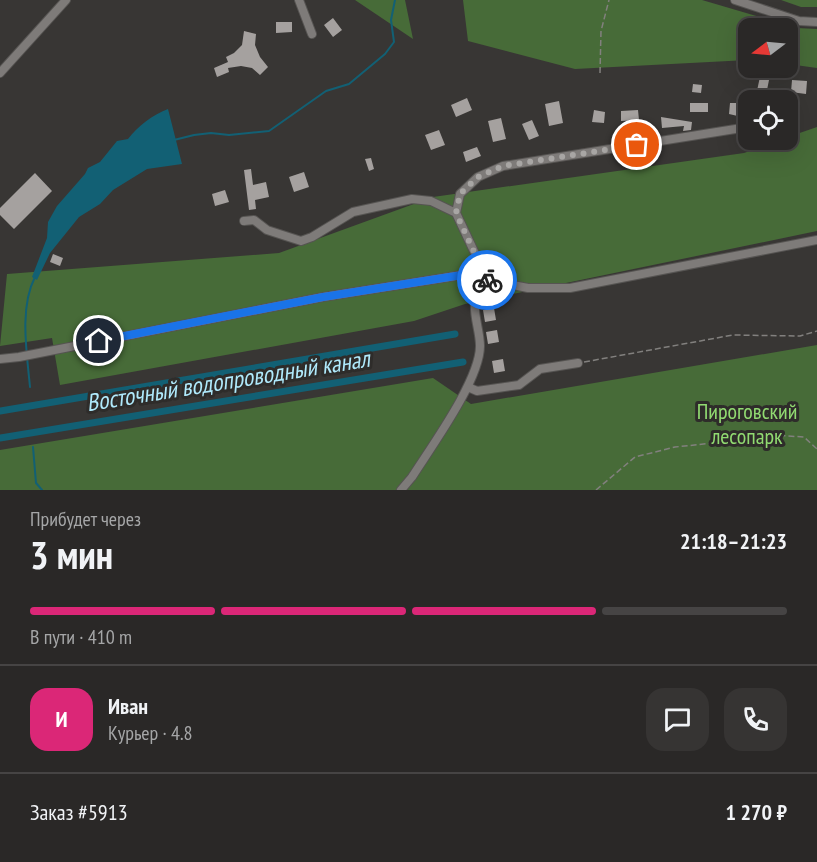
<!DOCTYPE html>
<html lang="ru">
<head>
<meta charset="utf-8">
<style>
  :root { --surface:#2a2827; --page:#363433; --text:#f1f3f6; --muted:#a5a6a7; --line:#464444; --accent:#db2777 }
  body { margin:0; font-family:"PT Sans Narrow",sans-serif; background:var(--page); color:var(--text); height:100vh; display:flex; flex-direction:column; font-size:22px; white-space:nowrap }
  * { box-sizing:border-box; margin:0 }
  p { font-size:20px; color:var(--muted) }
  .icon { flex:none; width:33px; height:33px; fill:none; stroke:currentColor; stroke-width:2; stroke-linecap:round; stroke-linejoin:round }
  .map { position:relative; height:490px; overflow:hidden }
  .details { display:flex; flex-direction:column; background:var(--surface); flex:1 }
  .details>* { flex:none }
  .needle { width:39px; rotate:254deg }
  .buttons { position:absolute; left:738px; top:18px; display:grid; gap:12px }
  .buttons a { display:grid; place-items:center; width:60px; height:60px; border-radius:12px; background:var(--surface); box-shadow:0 6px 24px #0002,0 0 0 2px var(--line); font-size:30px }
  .pin { position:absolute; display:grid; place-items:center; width:51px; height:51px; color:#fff; margin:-26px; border:3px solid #fff; border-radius:50%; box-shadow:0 2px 6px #0007 }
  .courier { position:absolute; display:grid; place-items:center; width:60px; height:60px; margin:-30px; border:4px solid #1a73e8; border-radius:50%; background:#fff; color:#222; box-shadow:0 2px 8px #0007 }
  .summary em { font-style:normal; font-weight:700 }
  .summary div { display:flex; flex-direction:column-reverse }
  .summary { display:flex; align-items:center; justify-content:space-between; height:102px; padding:0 30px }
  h1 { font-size:39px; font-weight:700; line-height:45px }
  .bar { display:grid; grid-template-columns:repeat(4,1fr); gap:9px 6px; align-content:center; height:72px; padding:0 30px }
  .bar i { height:8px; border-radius:4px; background:var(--line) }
  .bar .on { background:var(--accent) }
  .bar p { grid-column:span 4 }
  .line { display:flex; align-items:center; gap:15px; padding:0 30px; border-top:2px solid var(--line) }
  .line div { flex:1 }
  .round { display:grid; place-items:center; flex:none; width:63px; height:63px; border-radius:18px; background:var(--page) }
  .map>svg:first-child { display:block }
</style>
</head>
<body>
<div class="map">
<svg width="817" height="490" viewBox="0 0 817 490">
  <rect width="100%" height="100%" fill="#383634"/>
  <!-- green -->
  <path fill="#476b38" d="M355 0H405L413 39Z
    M463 0H702L797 28 817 29V68L788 64V28H748V60L575 69 468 41Z
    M781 0H817V7H801Z
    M817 127V231L465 304 414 321 60 385 52 338 0 346 7 274 279 253 433 197 744 153 781 140H788V137Z
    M817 345V490H0V450L433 378 471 404Z"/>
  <!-- water -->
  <path fill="#126074" d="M168 109 182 164 147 169 113 190 100 204 79 217 50 253 37 280 32 277 47 238 48 222 57 206 85 174 88 168 100 162 117 141 128 139C138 126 152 115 168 109Z"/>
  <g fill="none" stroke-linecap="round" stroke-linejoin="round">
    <!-- stream -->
    <path stroke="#126074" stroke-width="2" d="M174 140 194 135 211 133 229 135 269 131 326 91 349 84 385 54 394 42 391 20 395 0
      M30 387C27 354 19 308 35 277
      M33 447 36 483 42 490"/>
    <!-- canal -->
    <path stroke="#126074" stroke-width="7" d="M0 411 455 334
      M0 438 463 362"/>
  </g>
  <!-- building -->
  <path fill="#a5a19f" d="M333 18 342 30 333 37 324 25Z
    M276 22H292V32L276 33Z
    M244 31 256 34 255 45 260 57 268 67 260 75 252 68 241 66 228 68 229 72 217 77 214 68 228 62 226 57 234 53 242 45Z
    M761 72 770 75 765 100H755Z
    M792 80 807 81 806 94 791 92Z
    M693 84 702 85 701 93 692 92Z
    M467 98 472 110 456 117 451 105Z
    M559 101 563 123 549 126 545 104Z
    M737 101 744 103 742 117 729 114 730 103H737Z
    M690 103H708V112H690Z
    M594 110 605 112 604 123 592 122Z
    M638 110 639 120 621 121V111Z
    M661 117 692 122 691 130 683 131 684 126 662 128Z
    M501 118 506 139 493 142 488 121Z
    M532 120 539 136 529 140 522 124Z
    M439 130 445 145 431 150 425 135Z
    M477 147 481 156 466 162 463 152Z
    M371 158 374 169 369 171 365 159Z
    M251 169 253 185 266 182 269 197 255 200 256 209 249 210 244 170Z
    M304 172 309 187 294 192 289 177Z
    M35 173 52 191 14 229 0 215V208Z
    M225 190 229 202 215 206 212 194Z
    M53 254 63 258 60 266 50 262Z
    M494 308 496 320 485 322 483 310Z
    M497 330 499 342 488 344 486 332Z
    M503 359 505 371 494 373 492 361Z"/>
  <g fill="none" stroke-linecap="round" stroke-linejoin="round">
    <!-- minor casing -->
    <g stroke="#565452" stroke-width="10">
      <path id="minor" d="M299 0 312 34
        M735 0 799 21 817 22
        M0 73 66 0
        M244 221 254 220 267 230 301 241 312 237 353 212 412 199 431 201 456 213
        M0 359 19 357 323 297 462 275 528 288H570L817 240
        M468 387 477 391 519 385 540 369 578 363
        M401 490 412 477C431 447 480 380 480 346 480 323 464 299 488 281L456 213 460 194 478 177 503 166 748 127"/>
    </g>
    <!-- path -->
    <path stroke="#82807e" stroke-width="1.5" stroke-dasharray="6 3" stroke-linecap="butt" d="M765 28 767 18
      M600 73 601 31 609 0
      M584 362 733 335 800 336 817 331
      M596 490 635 457 675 447 714 443 755 434 804 437 817 449"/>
    <!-- minor -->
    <use href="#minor" stroke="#7e7b79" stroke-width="8"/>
  </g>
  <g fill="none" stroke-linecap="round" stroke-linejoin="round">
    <!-- done -->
    <path stroke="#a8a6a4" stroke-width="6" stroke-dasharray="0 10.8" d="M487 280 456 213 460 194 478 177 503 166 637 145"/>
    <!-- route -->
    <path stroke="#1a73e8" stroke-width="8" d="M99 341 323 297 462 275 488 281 487 280"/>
  </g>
  <g text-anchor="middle" stroke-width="6" stroke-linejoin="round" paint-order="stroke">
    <!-- park labels -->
    <g font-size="22" fill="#91db71" stroke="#2e2c2a">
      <text x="747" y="419">Пироговский<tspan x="747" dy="25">лесопарк</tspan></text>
    </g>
    <!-- water labels -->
    <g font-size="24" font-style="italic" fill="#b0eafc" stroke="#2e2c2a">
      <text transform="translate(228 381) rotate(-9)" y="8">Восточный водопроводный канал</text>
    </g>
  </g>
</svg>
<div class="buttons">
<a><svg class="needle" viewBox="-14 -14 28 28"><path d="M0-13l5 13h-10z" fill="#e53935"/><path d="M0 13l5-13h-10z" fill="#a5a6a7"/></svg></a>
<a><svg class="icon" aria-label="locate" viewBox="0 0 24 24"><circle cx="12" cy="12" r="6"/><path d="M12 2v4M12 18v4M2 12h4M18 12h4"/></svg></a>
</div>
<div class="pin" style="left:637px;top:145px;background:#ea580c"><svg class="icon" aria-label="bag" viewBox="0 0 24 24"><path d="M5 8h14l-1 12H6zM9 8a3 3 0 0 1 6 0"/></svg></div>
<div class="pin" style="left:99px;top:341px;background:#1f2937"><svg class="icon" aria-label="home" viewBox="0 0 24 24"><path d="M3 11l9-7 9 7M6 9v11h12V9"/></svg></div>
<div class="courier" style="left:487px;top:280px"><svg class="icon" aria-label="bike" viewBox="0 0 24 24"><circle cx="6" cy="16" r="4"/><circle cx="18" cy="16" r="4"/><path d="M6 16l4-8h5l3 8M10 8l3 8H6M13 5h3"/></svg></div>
</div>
<section class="details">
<div class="summary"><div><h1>3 мин</h1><p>Прибудет через</p></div><em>21:18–21:23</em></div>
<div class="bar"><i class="on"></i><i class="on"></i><i class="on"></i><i></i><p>В пути · 410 m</p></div>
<div class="line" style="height:108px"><b class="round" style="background:var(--accent);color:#fff">И</b><div><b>Иван</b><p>Курьер · 4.8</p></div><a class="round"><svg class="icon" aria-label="chat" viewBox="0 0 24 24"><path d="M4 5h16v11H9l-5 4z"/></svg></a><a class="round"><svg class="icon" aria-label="phone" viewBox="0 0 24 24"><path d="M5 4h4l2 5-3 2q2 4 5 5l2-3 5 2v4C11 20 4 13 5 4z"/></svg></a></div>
<div class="line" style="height:78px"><div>Заказ #5913</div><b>1 270 ₽</b></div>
</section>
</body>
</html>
